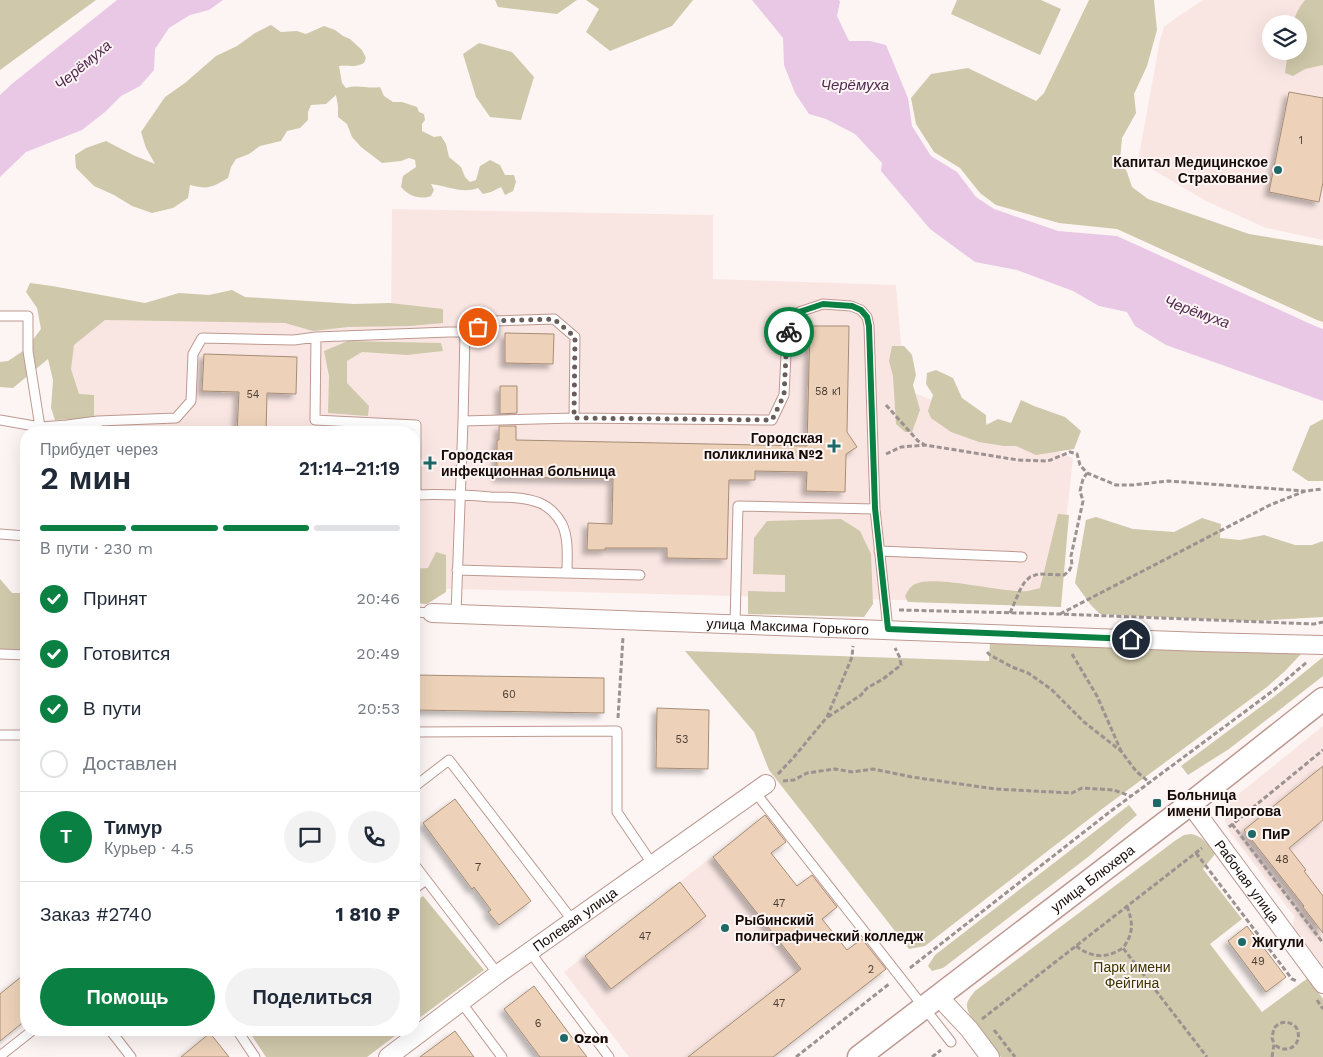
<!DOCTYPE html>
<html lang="ru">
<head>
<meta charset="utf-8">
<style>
  :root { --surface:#fff; --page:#f2f2f3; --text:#1f2937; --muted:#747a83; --line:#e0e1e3; --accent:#0b8043 }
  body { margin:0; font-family:"Work Sans",sans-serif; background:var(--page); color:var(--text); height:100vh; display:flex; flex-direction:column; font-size:19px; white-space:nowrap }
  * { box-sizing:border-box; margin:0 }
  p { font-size:16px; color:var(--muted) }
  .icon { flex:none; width:28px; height:28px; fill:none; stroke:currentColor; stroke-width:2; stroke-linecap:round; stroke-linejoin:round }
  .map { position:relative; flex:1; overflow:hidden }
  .panel { position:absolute; left:20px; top:426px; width:400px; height:610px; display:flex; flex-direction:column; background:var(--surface); border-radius:20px; box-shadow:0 5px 20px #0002 }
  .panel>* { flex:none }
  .tools { position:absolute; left:1262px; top:15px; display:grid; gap:10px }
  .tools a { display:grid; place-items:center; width:45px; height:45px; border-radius:50%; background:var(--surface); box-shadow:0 5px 20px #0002; font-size:25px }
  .pin { position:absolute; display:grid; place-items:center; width:42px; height:42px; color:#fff; margin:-21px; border:2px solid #fff; border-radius:50%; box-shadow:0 1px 5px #0007 }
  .courier { position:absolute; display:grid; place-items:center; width:50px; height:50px; margin:-25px; border:4px solid #0b8043; border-radius:50%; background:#fff; color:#222; box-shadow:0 1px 6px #0007 }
  .headline em { font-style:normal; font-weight:600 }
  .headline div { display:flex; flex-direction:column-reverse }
  .headline { display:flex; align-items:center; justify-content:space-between; height:85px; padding:0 20px }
  h1 { font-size:32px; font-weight:600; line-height:38px }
  .bar { display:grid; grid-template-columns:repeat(4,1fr); gap:8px 5px; align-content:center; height:60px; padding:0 20px }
  .bar i { height:6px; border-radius:4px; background:var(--line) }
  .bar .selected { background:var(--accent) }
  .bar p { grid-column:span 4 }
  .line { display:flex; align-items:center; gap:12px; padding:0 20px; border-top:1px solid var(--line) }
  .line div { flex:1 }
  .round { display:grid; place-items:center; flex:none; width:52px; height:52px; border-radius:26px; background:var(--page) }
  ol { padding:0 20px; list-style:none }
  li { display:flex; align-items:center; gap:15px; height:55px }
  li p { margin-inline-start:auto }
  li .icon { padding:5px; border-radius:50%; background:var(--accent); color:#fff; stroke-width:4 }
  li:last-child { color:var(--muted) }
  li i { width:28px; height:28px; border:2px solid var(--line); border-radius:50% }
  .primary-button { display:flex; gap:10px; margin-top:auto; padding:10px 20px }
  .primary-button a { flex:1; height:58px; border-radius:30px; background:var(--accent); color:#fff; font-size:20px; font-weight:600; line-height:58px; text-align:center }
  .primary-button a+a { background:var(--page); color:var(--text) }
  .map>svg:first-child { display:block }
</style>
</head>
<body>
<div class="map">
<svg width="1323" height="1057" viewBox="0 0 1323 1057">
  <defs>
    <filter id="shadow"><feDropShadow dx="-4.5" dy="4.5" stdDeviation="2.5" flood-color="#0004"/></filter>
  </defs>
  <rect width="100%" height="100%" fill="#fdf5f4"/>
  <!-- built -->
  <path fill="#f9e6e2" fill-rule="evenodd" d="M1203 0H1323V240L1266 228 1206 201 1138 161 1160 40 1164 27 1177 17ZM1271 24H1299V51H1271Z
    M392 209 713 215V279L896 285 905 389 1073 458 1057 605 1020 603 414 588V432H67L69 304 391 315Z
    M1323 726V970L1294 930 1293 925 1294 916 1229 831 1225 822 1226 808 1230 801Z
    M767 814 787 840 771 853 797 886 813 874 839 906 823 919 847 950 864 938 887 968 773 1057H629L564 972Z"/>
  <!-- green -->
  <path fill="#cfc8aa" d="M0 0H96L0 70Z
    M495 0H577L557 14 498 7Z
    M586 0H693L672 26 610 51 586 32 599 9Z
    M957 0H1041L1061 9 1040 55 951 14Z
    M1089 0H1154L1157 30 1147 66 1134 94 1136 113 1122 138 1120 160 1127 172 1132 187 1148 199 1249 234 1323 246V322L1317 320 1117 229 1059 223 996 205 980 193 960 168 934 152 916 124 911 98 931 74 968 68 1036 101 1044 93Z
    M1305 0H1323V65L1305 69 1293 76 1285 73 1288 51H1299V24H1293C1295 15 1299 7 1305 0Z
    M271 25 281 32 297 31 306 34 324 26 335 30 343 36 350 39 362 50 366 58 364 63C354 68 349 65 339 66L342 83 346 88C359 84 367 89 380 87L384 96 393 102H402L417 107 419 112 424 114 425 120 422 124V131L434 137 441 136 446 144 449 157 461 167 465 177 470 182 476 180 480 166 490 160 500 165 505 175H514L516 182 513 191 505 195 501 187 491 192 483 194 478 188C463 194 447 186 431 184L434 190 431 196C419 200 409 196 401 187L403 176 416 167 415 160 409 158 401 161 382 163 361 147 352 137 347 124 338 117V106L336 95 326 104 311 105 308 112V120L300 128 287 131 281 141 260 146 249 154 236 159 231 167 228 178C212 187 209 190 190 185L188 198 173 208 152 213 132 206 114 195 94 186 76 168 75 155 86 148 106 141 133 155 155 164 146 148 141 132 165 97 185 83 216 56 237 46 255 33Z
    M479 43 512 52 534 77 521 120 490 117 476 97 463 54Z
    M30 283 52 286 145 303 179 293 209 295 232 290 245 297 354 304 390 303 443 309V323L410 326 348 327 313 331 285 323 105 320 74 345 71 369 79 394 94 395V415L93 418 55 420 51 408 53 380 48 359 13 388 0 387V362L8 361 26 349 41 329 37 308 26 292Z
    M348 341 441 343 443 351 407 355 362 352 347 361V383L369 406 368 416 328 413 329 376 324 351Z
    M892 346H904L912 355 916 375 913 385 920 410 912 432H905L896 424 893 376 889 361Z
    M936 370 953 378 962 398 986 415V425L998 419 1011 423 1021 400 1034 406 1065 417 1081 431 1074 449 1036 455 1016 446H1004L979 442 951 432 931 418 928 411 933 395 926 384 927 373Z
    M1323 419V481H1308L1292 470 1310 426Z
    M1058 514 1069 515 1061 607 908 602 905 596C907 593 909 588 912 586 929 572 1003 594 1028 591 1032 590 1036 589 1040 588Z
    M1096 517 1133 529 1174 532 1202 518 1221 524 1220 538 1240 540 1264 535 1295 545H1312L1323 541V617L1253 621 1139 616 1100 614 1090 604 1075 583 1086 520Z
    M841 519 860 531 871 554 873 604 864 617 748 614V591L785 592V575L753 574 754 538 767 521Z
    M436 552 446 555V592L427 604 414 603V569L428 568Z
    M0 579 12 593H26V652L0 651Z
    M990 643H1017L1302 653 1285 671 1267 687 1102 809 925 946 909 949 769 770 754 732 685 651 989 661Z
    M1323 657V676L1229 749 1188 775 1181 766 1275 696Z
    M1129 805 1137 815 1088 857 943 968 932 971 928 966 935 955Z
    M1191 834C1203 836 1208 845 1215 854L1203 869 1242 919 1210 944 1262 1012 1308 978 1323 999V1057H1001C993 1047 965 1016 967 1004 968 999 972 995 975 991L1176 840 1184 835Z
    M423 896 484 970 414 1022V903Z
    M248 1030H403L367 1057H266Z"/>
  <!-- water -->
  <path fill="#e8c8e5" d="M117 0H223L209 10 190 15 169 28 155 49 154 70 140 86 121 96 105 112 82 130 26 152 0 177V95L13 83Z
    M752 0H839L840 2 837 16 849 41H870L886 45 908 98 912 126 931 156 957 172 976 197 994 209 1058 231 1117 236 1315 326 1323 329V401L1166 345 1135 326 1127 312 1099 306 1073 291 1017 270 975 262 930 229 881 171 882 163 855 134 826 119 809 114 795 93 784 65 783 38Z"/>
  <!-- building -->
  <path fill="#edd2b9" stroke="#a68d76" filter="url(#shadow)" d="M1289 92 1323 98V182L1319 202 1269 192Z
    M810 326H849L847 432 857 447 846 454 845 492 806 491 807 472 755 471V480H729L727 559 667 558V548H605V550H587L588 523 612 524 613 479 497 477V440H499V426H516V440L807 446Z
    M505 333 554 334 553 364 505 363Z
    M204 354 297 357 296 394 267 393 266 432H237L239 392 202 391Z
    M500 386H517V413L500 414Z
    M414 675 604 678V713L414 710Z
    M657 708 709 710 708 769 656 768Z
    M1323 766V820L1289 848 1306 870 1304 871 1323 896V933L1303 907 1304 906 1244 830Z
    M455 799 531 901 499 925 488 912 491 910 474 887 472 889 423 823Z
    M765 815 786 842 771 853 797 886 812 875 837 907 822 919 847 950 862 939 886 969 773 1057H688L801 969 713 857Z
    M680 882 706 916 611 989 585 956Z
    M1247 926 1286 977 1266 992 1228 941Z
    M26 973V1020L0 1041V994Z
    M534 986 568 1032 587 1057H540L504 1009Z
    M455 1031 474 1057H420Z
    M210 1033 229 1057H181Z"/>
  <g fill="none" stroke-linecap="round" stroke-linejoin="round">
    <!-- service casing -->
    <g stroke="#bd9991" stroke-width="11">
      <path id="service" d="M0 316H28V351L40 427 0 420
        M465 332 492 321 554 319 575 337 574 418
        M316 337 315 420 416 425V495
        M463 421 574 418 772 420 784 395 787 335 799 312 823 304 851 306 861 310 867 317 869 326 875 509 888 629
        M40 432V427L67 425 98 421 176 418 191 401 193 354 202 338 294 340 316 337 449 332H465L463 421 456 614
        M96 432 98 421
        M414 495C439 494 465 495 491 497 507 497 524 497 540 503 549 507 557 515 562 524 569 539 567 557 567 573
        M0 534 26 536
        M879 551 1022 557
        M457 570 640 575
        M414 612 432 613
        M735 624 738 506 875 509
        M0 654 26 655
        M414 732 617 731V812L653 865
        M0 735H26
        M414 787 449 760 573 921
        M755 792 951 1042
        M414 864 498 974
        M414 889 426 880
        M530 952 609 1057
        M461 1002 502 1057
        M110 1030 131 1057
        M237 1030 255 1057
        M0 1056 33 1030"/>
    </g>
    <!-- minor casing -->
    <g stroke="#bd9991" stroke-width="20">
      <g id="minor">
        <path id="s1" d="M432 613 1203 642 1323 645"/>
        <path id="s2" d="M1190 804 1323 984"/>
        <path d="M938 996 969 1029 990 1057"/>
        <path id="s3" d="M388 1057 498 974 766 784"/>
      </g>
    </g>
    <!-- tertiary casing -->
    <g stroke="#bd9991" stroke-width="25">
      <g id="tertiary">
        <path id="s4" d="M859 1057 1190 804 1323 699"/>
      </g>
    </g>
    <!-- path -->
    <path stroke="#9c9391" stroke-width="3" stroke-dasharray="5 2.5" stroke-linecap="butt" d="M886 405 918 441 925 445
      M886 454 901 447 925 445 1018 460 1048 461 1070 452 1077 454 1080 465 1087 473 1116 485H1133L1168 481 1305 491
      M899 610 1060 614 1314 624 1323 622
      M1010 613 1020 590 1024 583 1030 577 1038 574 1064 575 1069 571 1072 565 1071 556 1083 501 1080 491 1083 479 1087 473
      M1060 614 1270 505 1305 491 1323 489
      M987 652 990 655 1012 667 1028 673 1051 689 1084 722 1121 751 1136 771 1150 783
      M1072 654 1097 696 1121 751
      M828 717 861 695 867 688 883 679 901 665 900 658 895 648
      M618 718 623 637
      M778 774 794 757 827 717 852 657 853 646
      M783 781 794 780 807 773 835 769 852 772 873 769 912 777 995 789 1072 793 1082 788 1114 790 1130 796
      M1232 824 1323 943
      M1229 827 1323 750
      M1196 853 1292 979 1297 981
      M1127 906C1133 923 1134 933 1123 948L1207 1057
      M1076 946C1092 958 1106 959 1123 948
      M910 968 1107 814 1274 690 1307 662
      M1317 1000 1323 1009
      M982 1019 1202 848
      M994 1030 1015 1057
      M796 1057 889 984
      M932 1057 941 1050
      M1272 1057 1274 1044 1272 1038 1274 1028C1281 1021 1288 1020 1296 1027 1305 1043 1287 1057 1274 1044"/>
    <!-- service -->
    <use href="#service" stroke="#fff" stroke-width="9"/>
    <!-- minor -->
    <use href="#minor" stroke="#fff" stroke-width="18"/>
    <!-- tertiary -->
    <use href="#tertiary" stroke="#fff" stroke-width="22"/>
  </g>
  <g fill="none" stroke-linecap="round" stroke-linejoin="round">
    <!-- done -->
    <path stroke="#685d5b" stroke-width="5" stroke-dasharray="0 9" d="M478 327 492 321 554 319 575 337 574 418 772 420 784 395 787 335 789 332"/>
    <!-- route -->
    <path stroke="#0b8043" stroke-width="6" d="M789 332 799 312 823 304 852 306 861 310 867 317 869 326 875 508 888 629 1131 639"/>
  </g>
  <!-- markers -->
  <g fill="#1c6967" stroke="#fdf5f4" stroke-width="2">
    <circle cx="1278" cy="170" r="5"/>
    <path d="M831.5 438.5h5v5h5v5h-5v5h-5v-5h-5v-5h5z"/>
    <path d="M427.5 455.5h5v5h5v5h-5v5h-5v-5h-5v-5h5z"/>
    <rect x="1152" y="798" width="10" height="10" rx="2.5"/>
    <circle cx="1252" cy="834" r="5"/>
    <circle cx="725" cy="928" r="5"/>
    <circle cx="1242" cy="942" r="5"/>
    <circle cx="564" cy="1038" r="5"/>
  </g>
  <g text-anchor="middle" stroke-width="4" stroke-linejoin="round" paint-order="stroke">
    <!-- number labels -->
    <g font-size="11" fill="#4c3d34">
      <text x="1301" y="144">1</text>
      <text x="828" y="395">58 к1</text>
      <text x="253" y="398">54</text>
      <text x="509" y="698">60</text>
      <text x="682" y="743">53</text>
      <text x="1282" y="863">48</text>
      <text x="478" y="871">7</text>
      <text x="779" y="907">47</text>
      <text x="645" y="940">47</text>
      <text x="1258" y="965">49</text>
      <text x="871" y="973">2</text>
      <text x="779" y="1007">47</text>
      <text x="538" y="1027">6</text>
    </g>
    <!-- poi labels -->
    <g font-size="14" font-weight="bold" fill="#170b08" stroke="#fdf5f4" text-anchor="start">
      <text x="1268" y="167" text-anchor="end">Капитал Медицинское<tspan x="1268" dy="16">Страхование</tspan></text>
      <text x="823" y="443" text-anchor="end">Городская<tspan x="823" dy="16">поликлиника №2</tspan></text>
      <text x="441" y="460">Городская<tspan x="441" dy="16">инфекционная больница</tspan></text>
      <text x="1167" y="800">Больница<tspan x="1167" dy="16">имени Пирогова</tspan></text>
      <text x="1262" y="839">ПиР</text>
      <text x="735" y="925">Рыбинский<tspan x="735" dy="16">полиграфический колледж</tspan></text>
      <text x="1252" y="947">Жигули</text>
      <text x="574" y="1043">Ozon</text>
    </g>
    <!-- street labels -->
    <g font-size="14" fill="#170b08" stroke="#fdf5f4">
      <text dy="5" stroke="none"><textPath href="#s1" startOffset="356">улица Максима Горького</textPath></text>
      <text dy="5" stroke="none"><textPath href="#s4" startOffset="294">улица Блюхера</textPath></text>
      <text dy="5" stroke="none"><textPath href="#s2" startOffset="96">Рабочая улица</textPath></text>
      <text dy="5" stroke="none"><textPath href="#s3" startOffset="232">Полевая улица</textPath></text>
    </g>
    <!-- park labels -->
    <g font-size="14" fill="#3e3401" stroke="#fdf5f4">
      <text x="1132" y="972">Парк имени<tspan x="1132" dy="16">Фейгина</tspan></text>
    </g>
    <!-- water labels -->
    <g font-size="15" font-style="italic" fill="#512950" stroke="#fdf5f4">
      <text transform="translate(83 65) rotate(-40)" y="5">Черёмуха</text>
      <text x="855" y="90">Черёмуха</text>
      <text transform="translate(1197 312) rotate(20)" y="5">Черёмуха</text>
    </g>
  </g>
</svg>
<div class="tools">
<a><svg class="icon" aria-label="layers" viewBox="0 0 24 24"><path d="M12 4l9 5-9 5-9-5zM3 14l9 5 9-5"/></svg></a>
</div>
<div class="pin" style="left:478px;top:327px;background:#ea580c"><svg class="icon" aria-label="bag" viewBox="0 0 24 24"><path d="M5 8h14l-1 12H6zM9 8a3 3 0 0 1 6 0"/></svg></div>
<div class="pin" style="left:1131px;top:639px;background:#1f2937"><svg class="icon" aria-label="home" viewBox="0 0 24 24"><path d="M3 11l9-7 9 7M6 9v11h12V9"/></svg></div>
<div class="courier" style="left:789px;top:332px"><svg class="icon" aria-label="bike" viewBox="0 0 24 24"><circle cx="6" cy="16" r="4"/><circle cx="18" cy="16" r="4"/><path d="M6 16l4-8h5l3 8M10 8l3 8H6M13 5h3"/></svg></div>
<section class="panel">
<div class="headline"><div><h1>2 мин</h1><p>Прибудет через</p></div><em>21:14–21:19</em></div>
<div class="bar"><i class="selected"></i><i class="selected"></i><i class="selected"></i><i></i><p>В пути · 230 m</p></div>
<ol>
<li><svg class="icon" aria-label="check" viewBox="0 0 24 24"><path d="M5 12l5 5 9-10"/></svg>Принят<p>20:46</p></li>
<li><svg class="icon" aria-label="check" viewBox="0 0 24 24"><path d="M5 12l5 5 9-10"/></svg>Готовится<p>20:49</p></li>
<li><svg class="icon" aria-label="check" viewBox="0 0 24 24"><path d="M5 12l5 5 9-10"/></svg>В пути<p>20:53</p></li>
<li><i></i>Доставлен</li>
</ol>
<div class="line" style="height:90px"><b class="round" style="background:var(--accent);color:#fff">Т</b><div><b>Тимур</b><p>Курьер · 4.5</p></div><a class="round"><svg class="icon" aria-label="chat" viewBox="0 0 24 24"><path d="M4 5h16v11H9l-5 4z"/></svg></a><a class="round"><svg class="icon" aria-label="phone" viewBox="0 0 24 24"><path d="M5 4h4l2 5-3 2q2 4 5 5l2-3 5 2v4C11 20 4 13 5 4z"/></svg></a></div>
<div class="line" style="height:65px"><div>Заказ #2740</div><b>1 810 ₽</b></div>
<div class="primary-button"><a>Помощь</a><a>Поделиться</a></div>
</section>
</div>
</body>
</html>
